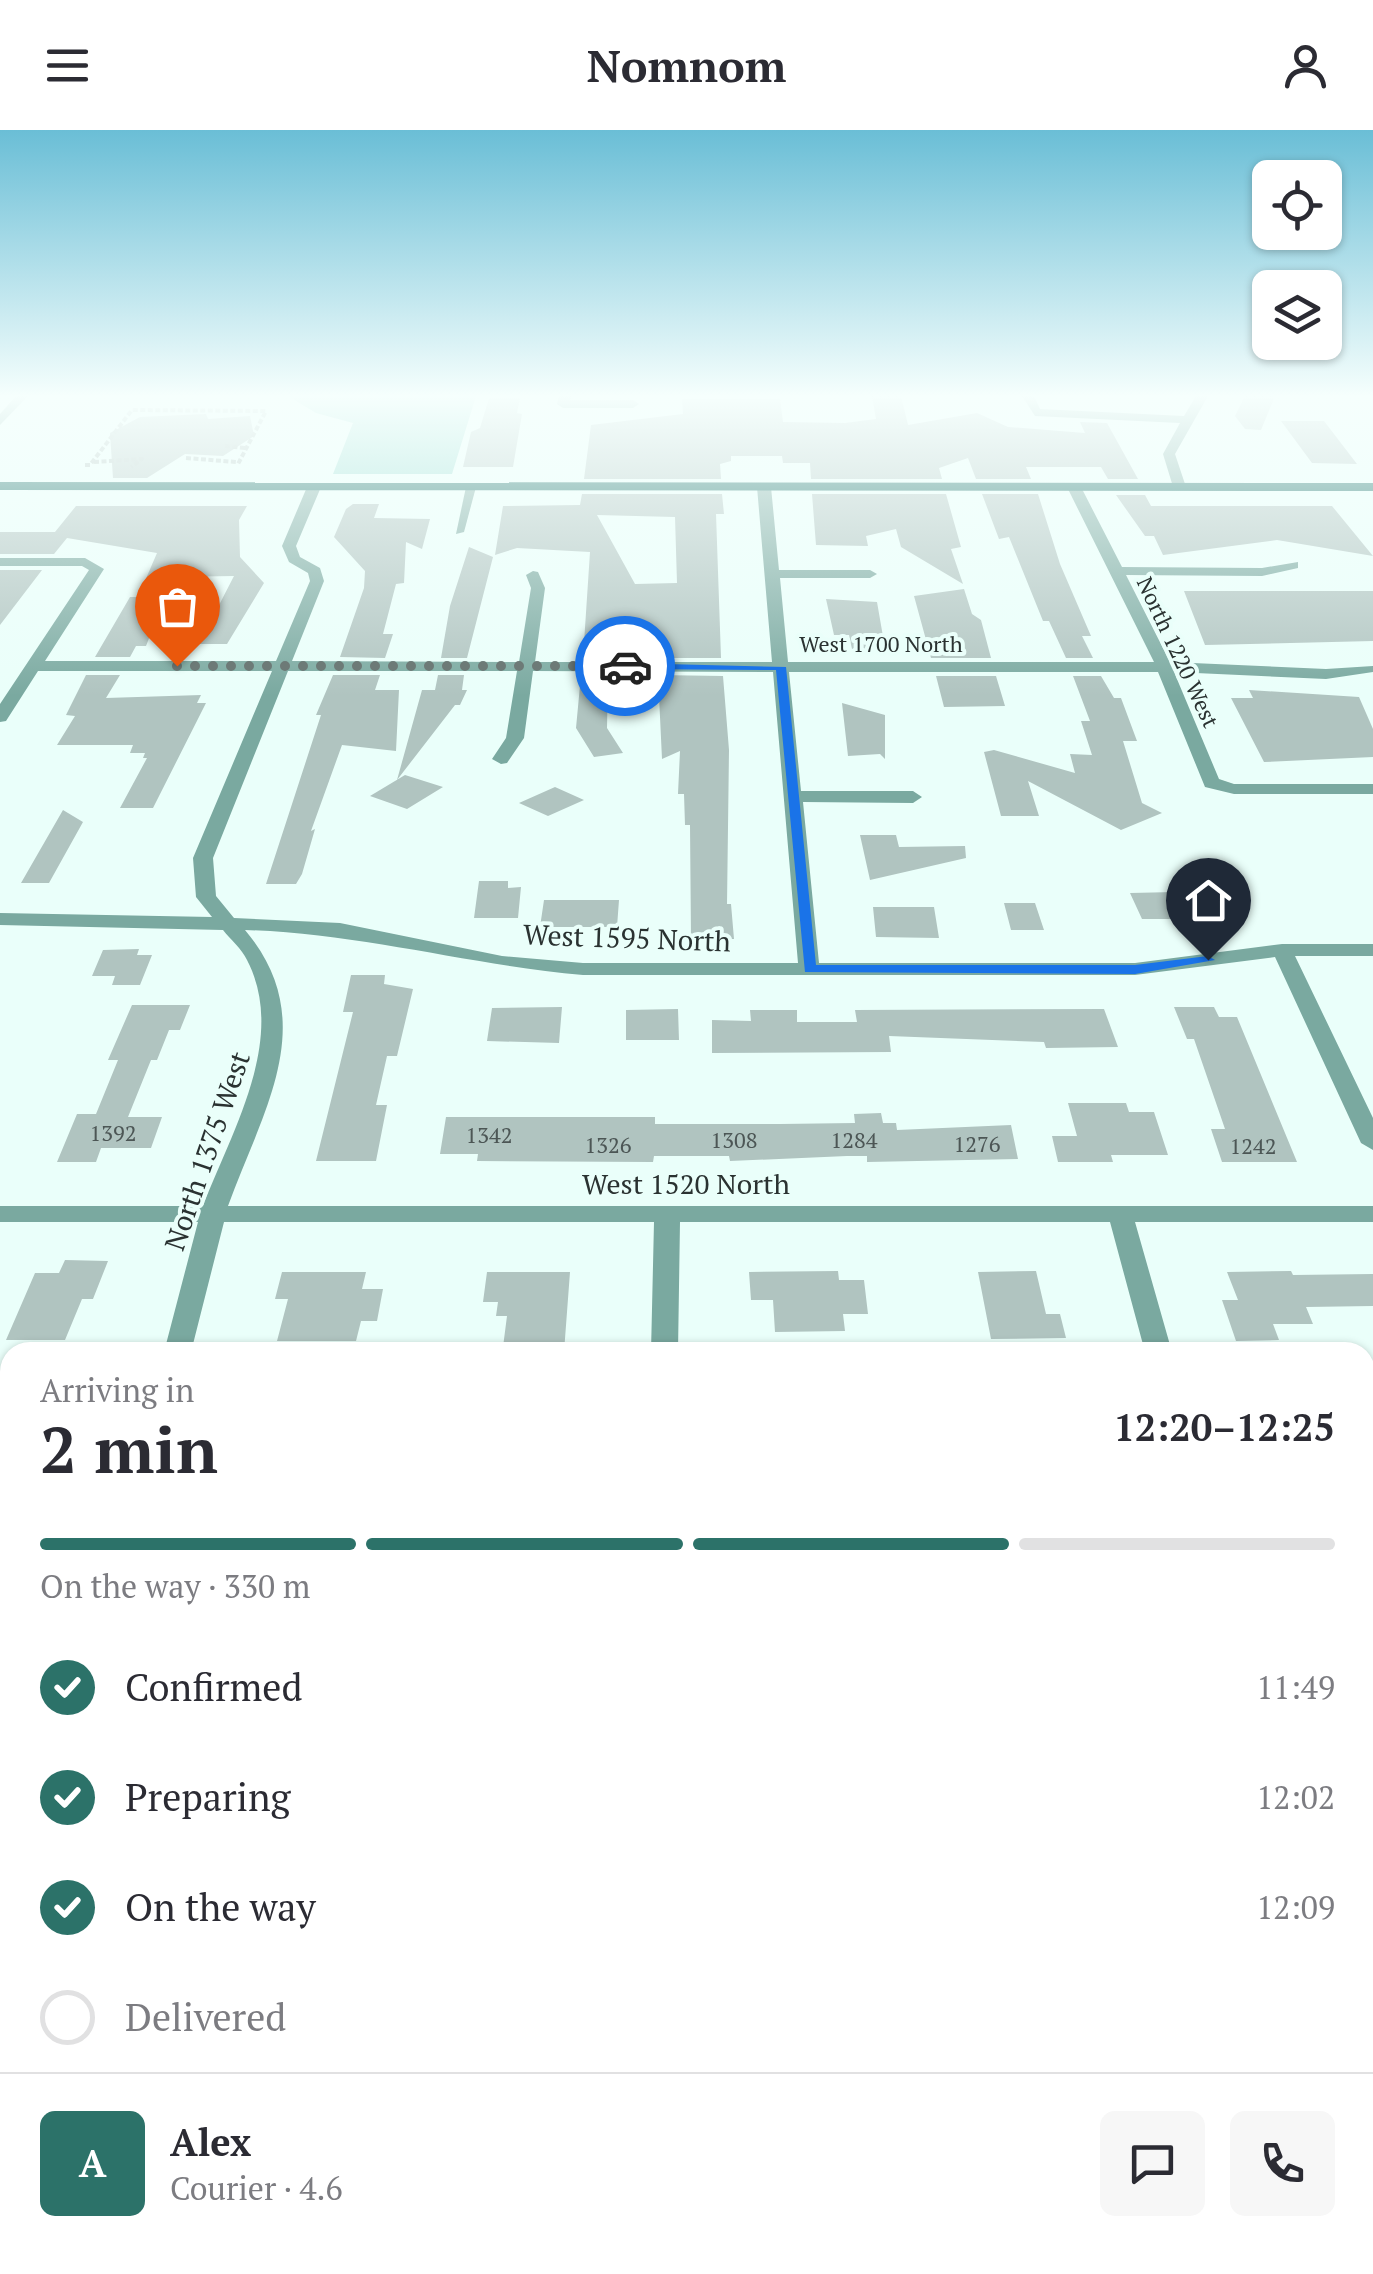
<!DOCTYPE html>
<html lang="en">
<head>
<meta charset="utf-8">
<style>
  :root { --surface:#fff; --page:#f7f7f7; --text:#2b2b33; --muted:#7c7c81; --line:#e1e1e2; --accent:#2c7269 }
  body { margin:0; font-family:"PT Serif",serif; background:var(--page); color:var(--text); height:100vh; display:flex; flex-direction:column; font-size:38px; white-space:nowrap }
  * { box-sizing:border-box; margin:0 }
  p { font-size:32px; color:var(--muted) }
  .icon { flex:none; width:55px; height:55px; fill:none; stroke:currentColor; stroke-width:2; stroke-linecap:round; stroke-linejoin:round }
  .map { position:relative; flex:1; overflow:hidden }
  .panel { position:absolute; left:0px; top:1212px; width:1375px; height:932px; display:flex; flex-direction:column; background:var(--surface); border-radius:30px 30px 0 0; box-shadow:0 2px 8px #0004 }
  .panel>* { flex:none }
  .fabs { position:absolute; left:1252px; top:30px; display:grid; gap:20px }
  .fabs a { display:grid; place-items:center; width:90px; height:90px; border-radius:15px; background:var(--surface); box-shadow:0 2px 8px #0004; font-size:50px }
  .pin { position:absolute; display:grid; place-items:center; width:85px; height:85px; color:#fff; margin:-102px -42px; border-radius:50% 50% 50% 0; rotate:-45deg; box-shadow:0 0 10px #0007 }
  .pin .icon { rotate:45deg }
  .courier { position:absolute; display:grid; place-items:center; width:100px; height:100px; margin:-50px; border:8px solid #1a73e8; border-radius:50%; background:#fff; color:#222; box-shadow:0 2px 12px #0007 }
  .headline em { font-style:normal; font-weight:800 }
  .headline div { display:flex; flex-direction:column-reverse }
  .headline { display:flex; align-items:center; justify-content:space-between; height:170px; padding:0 40px }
  h1 { font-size:65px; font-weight:800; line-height:75px }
  .bar { display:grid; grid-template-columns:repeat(4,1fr); gap:15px 10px; align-content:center; height:120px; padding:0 40px }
  .bar i { height:12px; border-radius:8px; background:var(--line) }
  .bar .selected { background:var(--accent) }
  .bar p { grid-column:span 4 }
  .line { display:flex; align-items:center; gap:25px; padding:0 40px; border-top:2px solid var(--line) }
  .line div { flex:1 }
  .round { display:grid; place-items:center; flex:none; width:105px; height:105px; border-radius:15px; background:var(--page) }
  ol { padding:0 40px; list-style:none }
  li { display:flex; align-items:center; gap:30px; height:110px }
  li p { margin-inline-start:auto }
  li .icon { padding:10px; border-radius:50%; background:var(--accent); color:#fff; stroke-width:4 }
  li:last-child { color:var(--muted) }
  li i { width:55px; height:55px; border:5px solid var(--line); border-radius:50% }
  header { display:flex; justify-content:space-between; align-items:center; height:130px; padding:0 40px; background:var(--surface); font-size:45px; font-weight:800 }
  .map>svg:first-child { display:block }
</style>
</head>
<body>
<header><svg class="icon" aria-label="menu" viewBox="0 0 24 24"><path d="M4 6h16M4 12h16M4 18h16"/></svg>Nomnom<svg class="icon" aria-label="person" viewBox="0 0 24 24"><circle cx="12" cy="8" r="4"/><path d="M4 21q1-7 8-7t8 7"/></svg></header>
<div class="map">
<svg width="1373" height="2144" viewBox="0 0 1373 2144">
  <rect width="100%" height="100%" fill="#eafffa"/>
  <!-- green -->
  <path fill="#92dace" d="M288 266H476L452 344H333L353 293 316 283Z"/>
  <!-- building -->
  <path fill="#b0c4c0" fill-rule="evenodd" d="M872 266H901L908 295 977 283 1008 297 1085 303 1080 292 1107 293 1138 349H1108L1101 337H1026L1031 349H976L968 328 939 338 942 349H811L810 333H783L782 326H731V331L720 334 721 349H584L591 295 683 284 682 269H780L783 292 845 293 876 289Z
    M1245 266H1275L1261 300 1245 299 1235 286Z
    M489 268H520L517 283 522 284 513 337H463L471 302 480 298Z
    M206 284 208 289 250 286 254 306 223 326 185 324 147 348H113L110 303 140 287Z
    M1281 291H1324L1357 334 1312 333Z
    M582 364H722L724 384H716L721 528H658V515L609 514V528H583L590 422 517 418 495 425 503 376 580 375ZM597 385 675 387 677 453 635 454Z
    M812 364H946L961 417 951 419 963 454 901 417 896 399 866 406 868 416 816 415Z
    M982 364H1038L1060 434 1091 506H1082L1093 528H1066L1049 491H1043L1009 407 999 409Z
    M1116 365H1145L1151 376H1332L1373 426 1277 410 1163 425 1154 406H1145Z
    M353 374H379L374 388 430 389 422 419 406 412 404 453 396 454 383 504H393L385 528 340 527 364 458 365 441 334 407 346 379Z
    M76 376H247L239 390 240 427 264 453 227 514H199L234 446 173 447 146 516H136L130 527H95L130 467H138L157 423 67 408 54 424H0V402H55Z
    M469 417 493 427 467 528H441L450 476Z
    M0 440H42L0 495Z
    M964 459 972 484 981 490 991 528H931L914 466Z
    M1184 461H1373V511L1205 515Z
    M826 469 877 472 885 518 852 519 849 505H834Z
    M86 545H120L106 568 201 565 197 573H206L153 678H120L147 628H143L145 623H130L133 615H57L75 586 66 585Z
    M333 545H380L375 560H399L396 621 342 615 311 701 315 699 302 744 296 754H266L321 585H316Z
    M438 545H464L462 560H467L460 575H455L397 650 422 560H435Z
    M581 545H608L607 598 623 623 594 627 576 598Z
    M658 545 723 546 729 620 727 774H731L734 809H691L690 695H685L684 664H678L680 621 662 629Z
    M936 546H996L1005 576 944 577Z
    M1073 546H1101L1114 568H1121L1137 611H1123L1142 673 1162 683 1121 700 1028 651 1039 686H1001L984 622 994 620 1075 643 1070 624 1092 625 1081 591H1090Z
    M1249 560 1359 567 1373 599V627L1264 632 1231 568H1253Z
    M842 573 885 585V629L880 624 848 626Z
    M405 645 443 657 407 679 370 666Z
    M555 657 584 670 548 686 519 673Z
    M63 680 83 692 49 753H21Z
    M860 705H896L899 717 965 716 966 728 870 750Z
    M479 751H508V758L521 757 518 788H474Z
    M1175 762 1187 789H1142L1130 763Z
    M544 770H619L617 797H540Z
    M1004 773H1035L1044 800H1011Z
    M873 777H934L939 808 876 807Z
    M139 819 137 825H152L140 855H112L115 846H92L103 820Z
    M351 845H385L384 854 413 859 397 926H387L376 975H387L376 1031H316L353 882H343Z
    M132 875H190L180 900H169L157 930H151L128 987H162L151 1018H101L96 1032H57L77 984H96L118 930H108Z
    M562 877 559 913 487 911 492 878Z
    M1174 877H1214L1219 887H1237L1297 1032H1222L1211 999H1225L1194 909H1187Z
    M678 879 679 910H626V880Z
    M1104 879 1118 917 1046 918 1044 912 889 906 891 922 712 923V890L751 891 750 880H797V892H857L855 880Z
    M1068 973H1126L1129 982H1154L1168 1025H1111L1113 1032H1058L1052 1006H1077Z
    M881 983 883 993H896L897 1000 1011 995 1018 1029 867 1032V1026H847L730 1031 729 1026H654L653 1032 477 1031 478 1024H440L446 987H655V994H780L855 993 854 984Z
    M65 1130 108 1131 93 1169H82L65 1210H6L35 1143H59Z
    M838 1141 839 1150H864L868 1184H843L845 1201 775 1202 773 1170H751L749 1142Z
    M1036 1141 1046 1184H1060L1066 1208 991 1209 978 1142Z
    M1291 1141 1293 1145 1373 1144V1176L1306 1177 1313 1194H1273L1279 1210 1236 1211 1222 1170H1238L1227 1142Z
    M282 1142H366L362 1159H383L377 1191H361L356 1211H277L288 1169H275Z
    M487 1142H570L564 1222H520L521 1217H503L507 1186H496L498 1172H483Z"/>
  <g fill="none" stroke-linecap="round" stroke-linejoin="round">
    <!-- path -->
    <path stroke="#abbcb8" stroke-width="4" stroke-dasharray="5 2.5" stroke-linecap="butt" d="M225 316 245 318
      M186 328 236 332
      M94 332 142 329 131 337
      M85 335H90L132 280 266 281 238 334"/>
    <!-- service -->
    <path fill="#7aa9a0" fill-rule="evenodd" d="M471 354 476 357 464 402 456 404 466 357Z"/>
    <!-- minor -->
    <path fill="#7aa9a0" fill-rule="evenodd" d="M559 266H571L570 270H633L639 274 633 278H563L557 274Z
      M1022 266H1034L1040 279 1184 286 1196 266H1208L1175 324 1186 357 1174 360 1163 324 1180 293 1035 286Z
      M314 353 321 357 296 416 300 427 320 438 324 451 292 531 519 532 531 458 526 445 533 441 538 442 545 458 535 532H772L757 357 764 353 771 357 779 440H870L877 444 870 448H780L788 532H1154L1067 357 1074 353 1081 357 1122 437 1262 438 1298 432V438L1262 446 1126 445 1170 532 1326 539 1373 536V542L1326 549 1174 542 1219 649 1234 654H1373V664H1234L1205 657 1158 542H789L801 661H913L922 667 913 673 803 672 819 833H1135L1282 814H1373V826H1295L1373 988V1020L1361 1013 1275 827 1135 845H583C469 835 359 803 245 800 322 891 263 980 228 1076H1373V1092H1135L1172 1222H1145L1110 1092H680L678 1222H651L654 1092H224L191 1222H164L198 1092H0V1076H203C231 1002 288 909 247 830 242 819 230 809 223 800L0 795V783L212 787 196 767 193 728 272 541H38L6 591 0 592V574L89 440 82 436H0V428H85L104 439 45 531H276L310 451 308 443 289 432 282 416 307 357ZM288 541H517L506 608 492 629 501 634 507 633 524 608 533 541 773 542 798 833H583L502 826 340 793 234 788 216 766 213 728Z
      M1365 1449H1373V1473H1365Z
      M0 1757H10V1791H0Z
      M203 2135H245L244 2144H202Z"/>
    <!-- tertiary -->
    <path fill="#7aa9a0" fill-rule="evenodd" d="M16 266H28L0 295V284Z"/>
    <!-- primary -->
    <path fill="#036158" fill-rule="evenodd" d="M0 352 1373 353V361L0 360Z"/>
  </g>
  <!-- sky -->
  <linearGradient id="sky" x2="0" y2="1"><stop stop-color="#6abed6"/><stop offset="0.47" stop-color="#f6fffd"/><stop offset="1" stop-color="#f6fffd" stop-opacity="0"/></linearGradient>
  <rect width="1373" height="566" fill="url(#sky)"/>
  <!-- route -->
  <path fill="#1a73e8" d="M625 533 786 537 816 835H1135L1208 826 1215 830 1135 844 805 842 776 540 621 539Z"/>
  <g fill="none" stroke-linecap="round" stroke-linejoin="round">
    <!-- done -->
    <path stroke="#6d7a77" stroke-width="10" stroke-dasharray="0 18" d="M177 536H625"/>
  </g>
  <g text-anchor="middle" stroke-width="8" stroke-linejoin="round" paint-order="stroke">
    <!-- far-street labels -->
    <g font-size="22" fill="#2a3231" stroke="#eafffa">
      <text x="881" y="522">West 1700 North</text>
      <text transform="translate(1178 522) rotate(65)" y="8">North 1220 West</text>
    </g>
    <!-- number labels -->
    <g font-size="22" fill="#4c5655">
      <text x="113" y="1011">1392</text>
      <text x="489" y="1013">1342</text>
      <text x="734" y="1018">1308</text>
      <text x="854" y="1018">1284</text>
      <text x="977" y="1022">1276</text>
      <text x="608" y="1023">1326</text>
      <text x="1253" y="1024">1242</text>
    </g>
    <!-- street labels -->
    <g font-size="28" fill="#2a3231" stroke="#eafffa">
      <text transform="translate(627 808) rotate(2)" y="10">West 1595 North</text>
      <text transform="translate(207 1021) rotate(-71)" y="10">North 1375 West</text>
      <text x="686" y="1064">West 1520 North</text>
    </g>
  </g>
</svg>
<div class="fabs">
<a><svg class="icon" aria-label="locate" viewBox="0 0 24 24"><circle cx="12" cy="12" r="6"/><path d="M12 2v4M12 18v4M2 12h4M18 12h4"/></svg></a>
<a><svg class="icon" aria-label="layers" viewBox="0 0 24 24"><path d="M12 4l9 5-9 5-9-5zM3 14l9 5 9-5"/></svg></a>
</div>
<div class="pin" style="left:177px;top:536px;background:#ea580c"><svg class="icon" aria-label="bag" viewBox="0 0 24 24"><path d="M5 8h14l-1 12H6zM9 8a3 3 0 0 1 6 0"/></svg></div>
<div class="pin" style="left:1208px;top:830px;background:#1f2937"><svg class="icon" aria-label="home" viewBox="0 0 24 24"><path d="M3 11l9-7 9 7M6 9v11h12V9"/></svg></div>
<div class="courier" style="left:625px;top:536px"><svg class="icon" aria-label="car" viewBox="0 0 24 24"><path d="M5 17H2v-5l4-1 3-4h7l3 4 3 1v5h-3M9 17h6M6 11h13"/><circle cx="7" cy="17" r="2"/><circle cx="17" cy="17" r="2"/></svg></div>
<section class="panel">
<div class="headline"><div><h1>2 min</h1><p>Arriving in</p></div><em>12:20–12:25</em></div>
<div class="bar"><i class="selected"></i><i class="selected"></i><i class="selected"></i><i></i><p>On the way · 330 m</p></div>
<ol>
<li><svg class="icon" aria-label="check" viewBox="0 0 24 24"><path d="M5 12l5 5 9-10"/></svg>Confirmed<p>11:49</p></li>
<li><svg class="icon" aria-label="check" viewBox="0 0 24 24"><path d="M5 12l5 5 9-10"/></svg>Preparing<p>12:02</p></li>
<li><svg class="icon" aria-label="check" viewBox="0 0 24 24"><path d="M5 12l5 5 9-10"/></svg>On the way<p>12:09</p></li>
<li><i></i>Delivered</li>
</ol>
<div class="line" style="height:180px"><b class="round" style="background:var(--accent);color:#fff">A</b><div><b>Alex</b><p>Courier · 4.6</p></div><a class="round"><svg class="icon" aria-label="chat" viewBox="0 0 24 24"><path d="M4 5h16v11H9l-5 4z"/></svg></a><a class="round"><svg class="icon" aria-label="phone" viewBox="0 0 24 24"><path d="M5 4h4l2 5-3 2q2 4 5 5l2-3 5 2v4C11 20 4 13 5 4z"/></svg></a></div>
</section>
</div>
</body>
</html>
